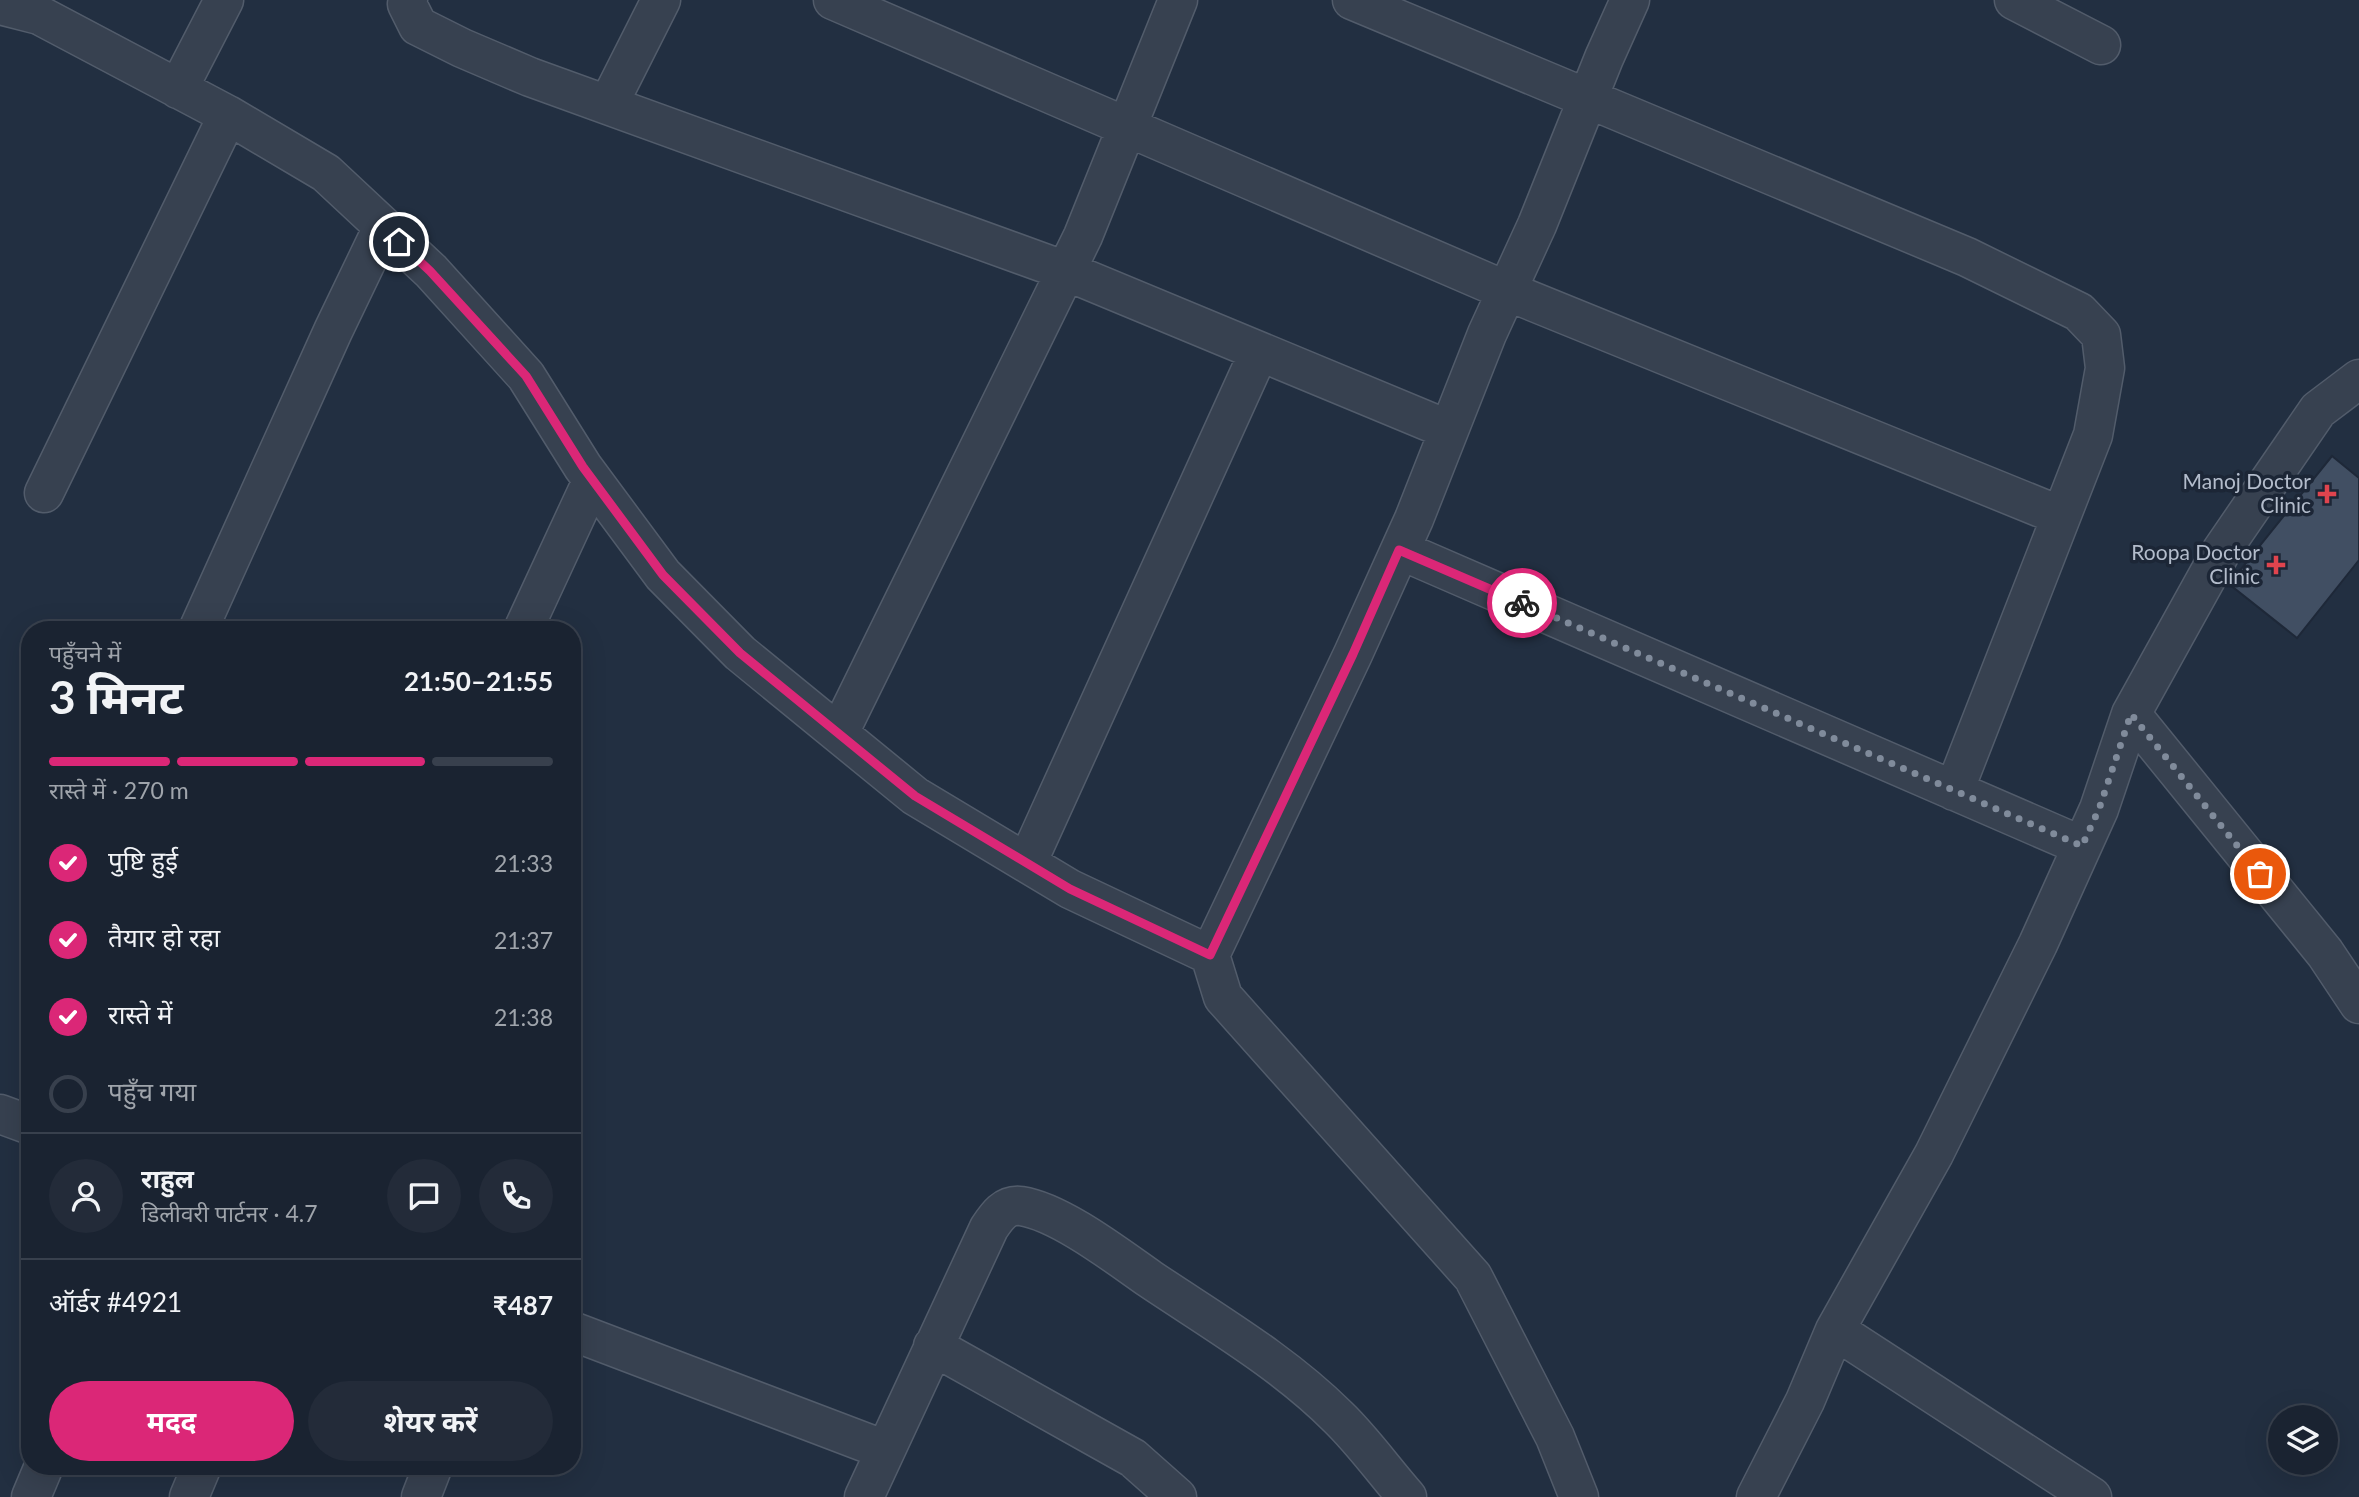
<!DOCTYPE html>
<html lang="hi">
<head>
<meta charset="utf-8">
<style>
  :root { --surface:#1a2331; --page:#232b39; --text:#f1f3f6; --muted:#9fa4ab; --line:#38404d; --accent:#db2777 }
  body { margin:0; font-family:Lato,"Noto Sans Devanagari",sans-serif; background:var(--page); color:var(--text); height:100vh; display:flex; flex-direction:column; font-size:26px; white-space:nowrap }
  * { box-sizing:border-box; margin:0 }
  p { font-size:23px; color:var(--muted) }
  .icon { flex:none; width:38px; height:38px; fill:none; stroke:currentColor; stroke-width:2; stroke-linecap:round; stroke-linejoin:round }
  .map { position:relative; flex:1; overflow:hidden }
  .drawer { position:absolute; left:21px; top:621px; width:560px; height:854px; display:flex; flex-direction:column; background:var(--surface); border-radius:28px; box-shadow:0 7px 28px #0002,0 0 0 2px var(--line) }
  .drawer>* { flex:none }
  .buttons { position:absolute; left:2268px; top:1405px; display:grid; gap:14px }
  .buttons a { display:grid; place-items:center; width:70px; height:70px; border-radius:50%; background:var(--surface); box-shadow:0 7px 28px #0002,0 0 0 2px var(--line); font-size:35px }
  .pin { position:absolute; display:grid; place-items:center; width:60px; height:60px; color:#fff; margin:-30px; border:4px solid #fff; border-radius:50%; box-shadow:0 2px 7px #0007 }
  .courier { position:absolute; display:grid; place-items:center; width:70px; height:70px; margin:-35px; border:5px solid #db2777; border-radius:50%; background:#fff; color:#222; box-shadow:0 2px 9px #0007 }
  .head em { font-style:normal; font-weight:700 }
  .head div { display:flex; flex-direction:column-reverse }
  .head { display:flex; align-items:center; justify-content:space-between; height:119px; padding:0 28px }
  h1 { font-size:46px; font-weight:700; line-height:52px }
  .bar { display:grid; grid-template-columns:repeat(4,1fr); gap:10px 7px; align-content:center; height:84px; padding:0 28px }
  .bar i { height:9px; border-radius:5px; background:var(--line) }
  .bar .selected { background:var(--accent) }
  .bar p { grid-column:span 4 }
  .line { display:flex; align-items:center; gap:18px; padding:0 28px; border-top:2px solid var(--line) }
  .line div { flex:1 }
  .round { display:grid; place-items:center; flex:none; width:74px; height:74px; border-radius:37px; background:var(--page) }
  ol { padding:0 28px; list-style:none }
  li { display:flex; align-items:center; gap:21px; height:77px }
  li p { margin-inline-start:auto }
  li .icon { padding:7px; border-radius:50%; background:var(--accent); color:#fff; stroke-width:4 }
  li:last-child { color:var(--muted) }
  li i { width:38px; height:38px; border:4px solid var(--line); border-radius:50% }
  .button { display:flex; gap:14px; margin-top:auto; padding:14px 28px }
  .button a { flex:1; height:80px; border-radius:42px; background:var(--accent); color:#fff; font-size:28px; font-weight:700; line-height:80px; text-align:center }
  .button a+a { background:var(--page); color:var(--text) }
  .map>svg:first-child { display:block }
</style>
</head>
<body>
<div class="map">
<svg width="2359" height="1497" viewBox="0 0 2359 1497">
  <rect width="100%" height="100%" fill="#222f41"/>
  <!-- building -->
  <path fill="#414f63" stroke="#1e2838" stroke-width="2" d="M2332 456 2359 478V560L2297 638 2229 584Z"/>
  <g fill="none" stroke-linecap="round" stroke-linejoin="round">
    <!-- minor casing -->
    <g stroke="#525c6b" stroke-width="41">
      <path id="minor" d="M408 0 407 4 418 26 462 48 530 77 1066 271 1449 430
        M833 0 1507 291 2061 516
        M1352 0 1967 257 2079 312 2101 335 2105 368 2093 435 1954 791
        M2014 0 2101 45
        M0 5 39 15 228 115 326 173 431 271 526 376 583 467 663 575 740 653 915 796 1070 889 1210 955
        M178 89 224 0
        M608 105 661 0
        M44 493 228 115
        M1400 550 2082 846
        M198 630 333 331 383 227
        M523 630 592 481
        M2131 714 2325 953 2359 1004
        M839 733 1083 236 1178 0
        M1027 863 1259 352
        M0 1114 30 1125
        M1835 1330 2092 1497
        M572 1331 885 1450
        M933 1346 1133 1458 1177 1497
        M31 1497 44 1466
        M189 1497 202 1466
        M421 1497 433 1466
        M864 1497 989 1228C997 1216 1005 1204 1021 1206 1060 1212 1117 1256 1150 1279 1214 1322 1283 1362 1338 1417 1363 1441 1384 1471 1407 1497
        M1579 1497 1555 1437 1473 1277 1223 997 1210 955 1353 654 1414 519 1487 334 1537 225 1604 58 1630 0
        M1756 1497 1805 1401 1835 1330 1934 1154 2038 944 2099 809 2131 714 2222 550 2318 410 2359 379"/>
    </g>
    <!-- minor -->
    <use href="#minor" stroke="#374150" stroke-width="38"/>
  </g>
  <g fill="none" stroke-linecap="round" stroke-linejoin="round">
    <!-- done -->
    <path stroke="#808b9b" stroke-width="7" stroke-dasharray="0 12.6" d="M1522 603 2082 846 2099 809 2131 714 2260 874"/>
    <!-- route -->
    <path stroke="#db2777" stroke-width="9" d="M399 242 430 271 526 376 583 467 663 575 740 653 915 796 1070 889 1210 955 1353 654 1399 550 1522 603"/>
  </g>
  <!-- markers -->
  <g fill="#e0444e" stroke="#1c2636" stroke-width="2.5">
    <path d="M2323.5 483.5h7v7h7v7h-7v7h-7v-7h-7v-7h7z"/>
    <path d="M2272.5 554.5h7v7h7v7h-7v7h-7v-7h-7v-7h7z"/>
  </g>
  <g text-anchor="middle" stroke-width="7" stroke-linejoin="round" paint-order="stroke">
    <!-- poi labels -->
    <g font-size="21" fill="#b3bccb" stroke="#1c2636" text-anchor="end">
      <text x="2311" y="489">Manoj Doctor<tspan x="2311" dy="24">Clinic</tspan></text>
      <text x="2260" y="560">Roopa Doctor<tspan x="2260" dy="24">Clinic</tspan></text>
    </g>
  </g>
</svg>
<div class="buttons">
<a><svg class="icon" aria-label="layers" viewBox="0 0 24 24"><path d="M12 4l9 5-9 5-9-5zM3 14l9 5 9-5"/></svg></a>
</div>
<div class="pin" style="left:2260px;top:874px;background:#ea580c"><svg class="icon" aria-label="bag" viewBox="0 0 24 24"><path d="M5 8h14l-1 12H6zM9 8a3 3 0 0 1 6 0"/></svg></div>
<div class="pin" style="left:399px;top:242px;background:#1f2937"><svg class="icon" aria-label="home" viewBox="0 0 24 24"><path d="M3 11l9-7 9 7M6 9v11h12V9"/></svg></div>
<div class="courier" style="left:1522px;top:603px"><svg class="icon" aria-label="bike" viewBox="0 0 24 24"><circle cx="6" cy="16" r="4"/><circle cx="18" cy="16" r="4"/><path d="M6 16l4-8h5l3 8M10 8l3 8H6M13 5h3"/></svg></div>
<section class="drawer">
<div class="head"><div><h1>3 मिनट</h1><p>पहुँचने में</p></div><em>21:50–21:55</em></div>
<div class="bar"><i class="selected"></i><i class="selected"></i><i class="selected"></i><i></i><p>रास्ते में · 270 m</p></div>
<ol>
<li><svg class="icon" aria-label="check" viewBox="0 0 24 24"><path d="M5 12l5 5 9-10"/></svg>पुष्टि हुई<p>21:33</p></li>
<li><svg class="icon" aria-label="check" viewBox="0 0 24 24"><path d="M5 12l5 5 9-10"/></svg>तैयार हो रहा<p>21:37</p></li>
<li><svg class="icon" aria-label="check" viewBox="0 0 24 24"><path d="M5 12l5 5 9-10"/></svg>रास्ते में<p>21:38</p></li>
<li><i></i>पहुँच गया</li>
</ol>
<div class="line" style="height:126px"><a class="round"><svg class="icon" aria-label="person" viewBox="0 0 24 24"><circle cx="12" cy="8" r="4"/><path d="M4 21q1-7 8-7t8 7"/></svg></a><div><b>राहुल</b><p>डिलीवरी पार्टनर · 4.7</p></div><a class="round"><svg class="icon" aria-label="chat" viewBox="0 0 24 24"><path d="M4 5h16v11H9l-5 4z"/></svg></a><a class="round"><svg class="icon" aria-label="phone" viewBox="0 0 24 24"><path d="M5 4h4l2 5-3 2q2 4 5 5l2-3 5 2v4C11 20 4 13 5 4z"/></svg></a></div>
<div class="line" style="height:91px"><div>ऑर्डर #4921</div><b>₹487</b></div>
<div class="button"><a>मदद</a><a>शेयर करें</a></div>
</section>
</div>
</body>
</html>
